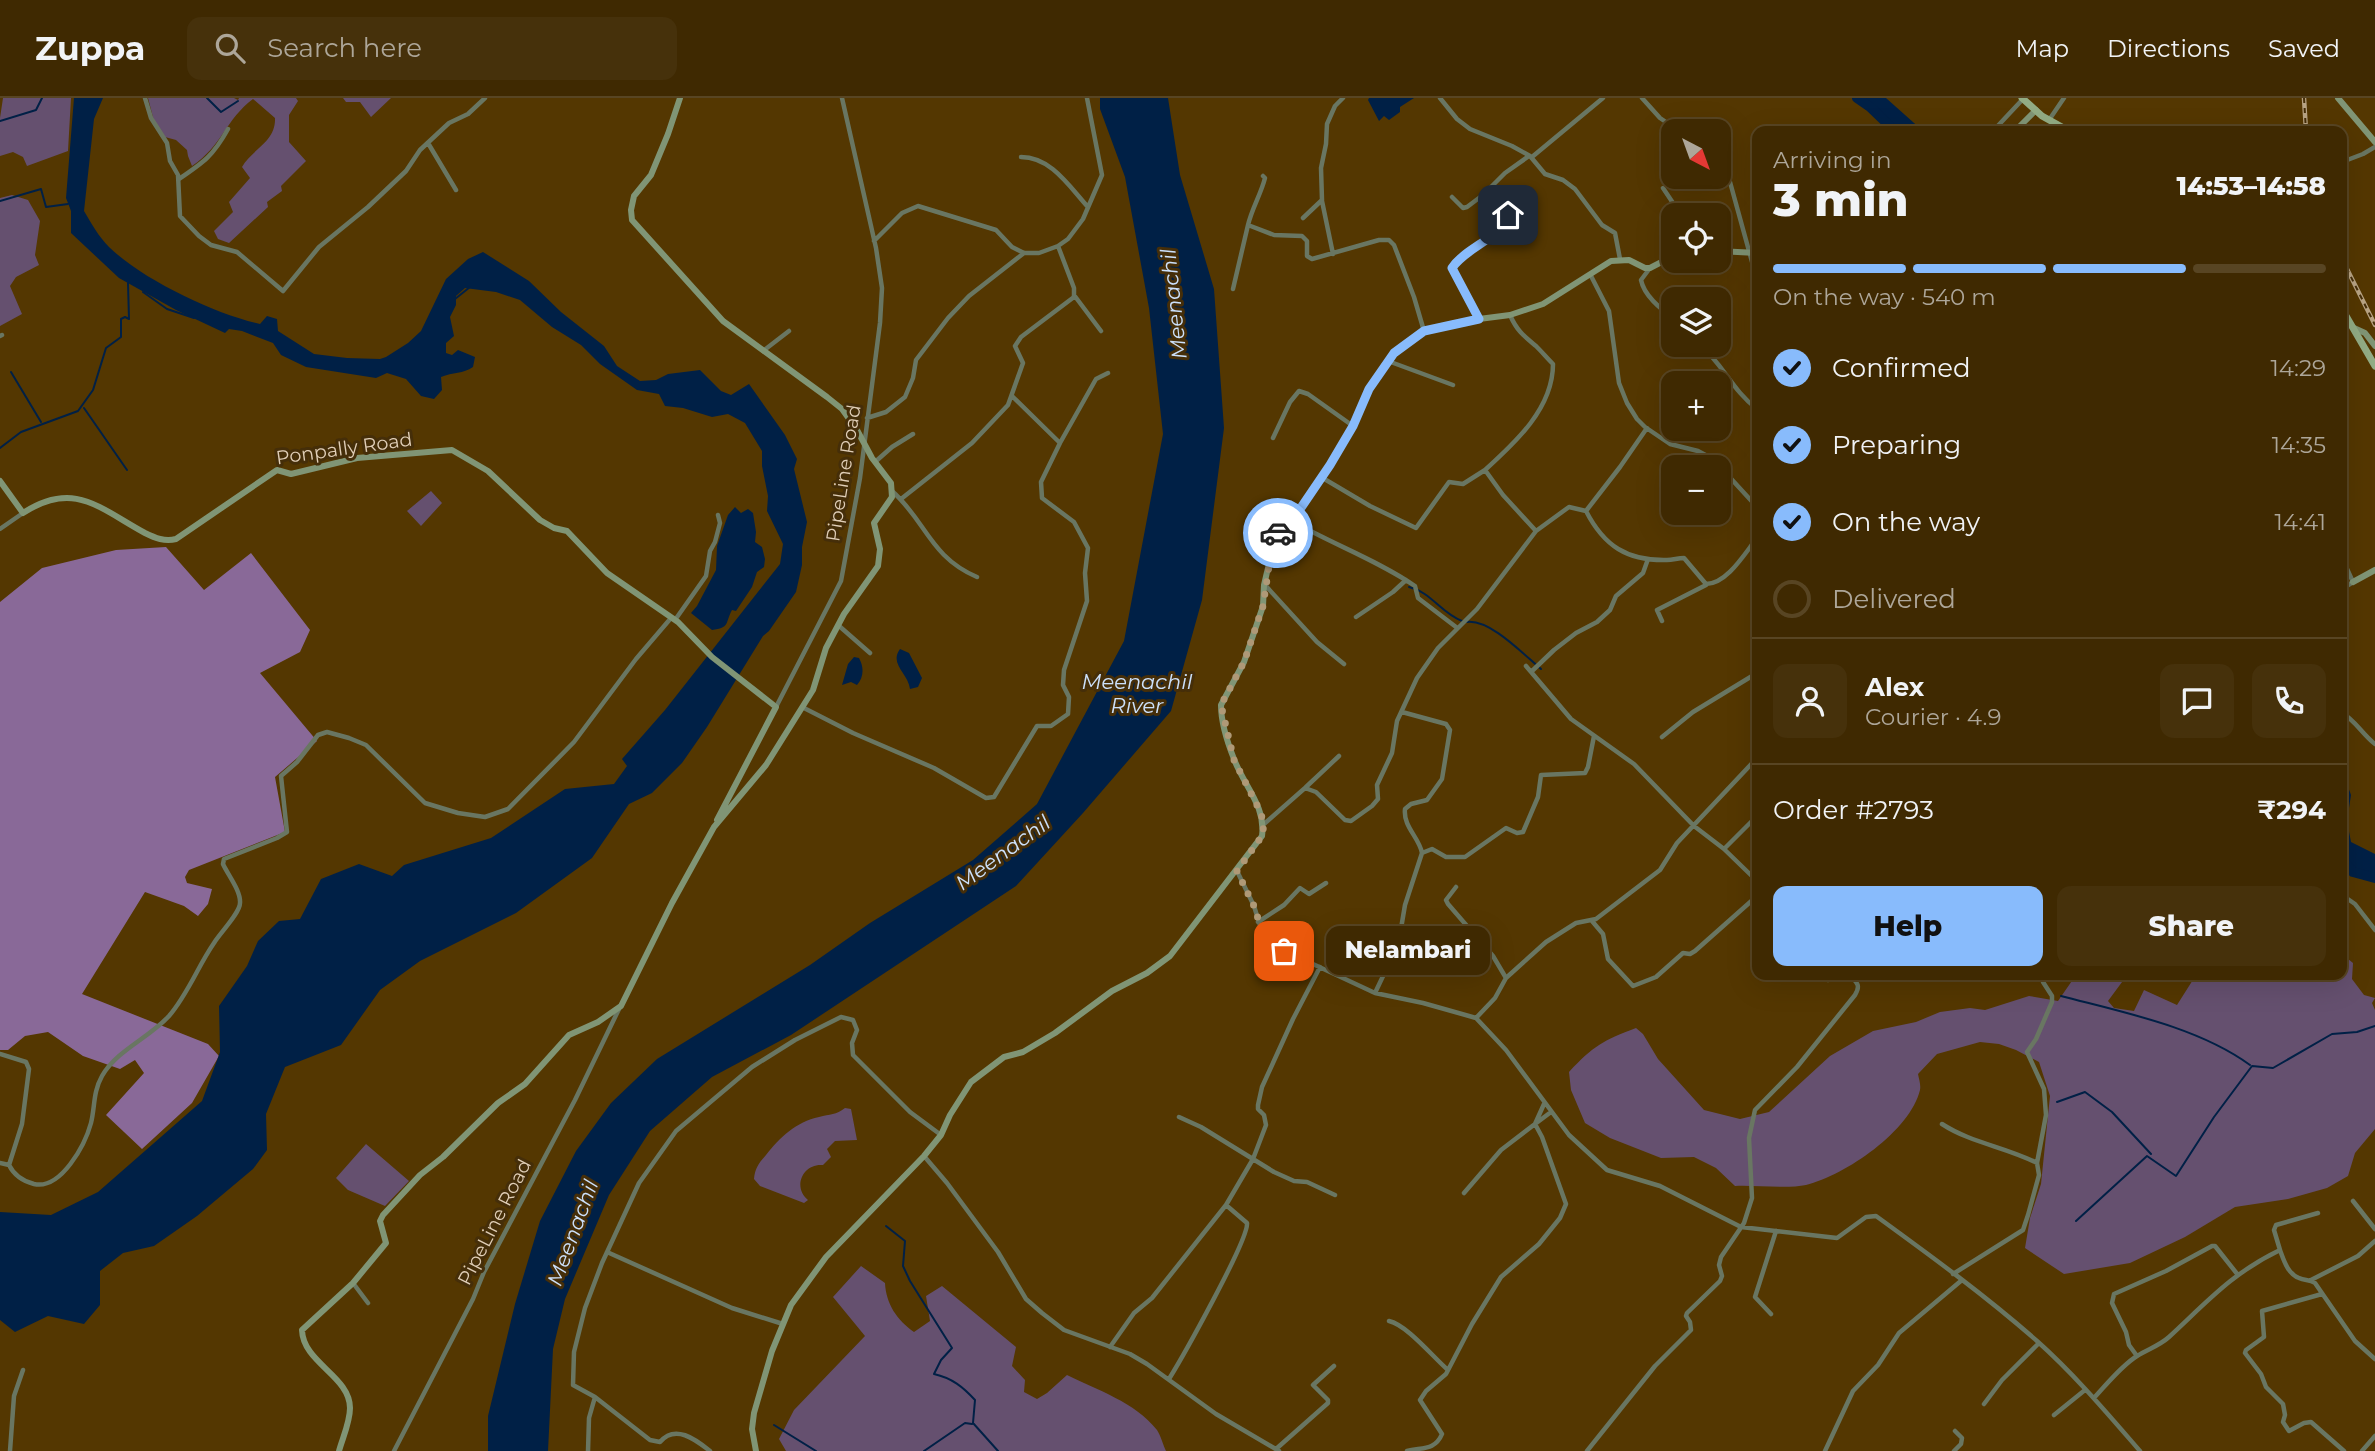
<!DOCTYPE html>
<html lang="en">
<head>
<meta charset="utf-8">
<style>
  :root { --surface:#3f2901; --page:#46310b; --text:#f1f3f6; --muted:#ada699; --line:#584523; --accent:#88bbfc }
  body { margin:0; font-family:Montserrat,sans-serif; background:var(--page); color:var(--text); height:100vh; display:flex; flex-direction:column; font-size:26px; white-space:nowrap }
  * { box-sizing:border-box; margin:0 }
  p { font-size:23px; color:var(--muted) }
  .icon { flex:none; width:38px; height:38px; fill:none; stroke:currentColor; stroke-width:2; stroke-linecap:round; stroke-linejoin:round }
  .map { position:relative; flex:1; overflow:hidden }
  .sheet { position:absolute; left:1752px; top:28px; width:595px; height:854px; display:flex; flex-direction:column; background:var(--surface); border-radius:14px; box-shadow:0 7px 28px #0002,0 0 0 2px var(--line) }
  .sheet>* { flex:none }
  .needle { width:46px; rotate:139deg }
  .tools { position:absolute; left:1661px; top:21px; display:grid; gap:14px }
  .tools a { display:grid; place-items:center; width:70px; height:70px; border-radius:14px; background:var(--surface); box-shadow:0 7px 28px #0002,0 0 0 2px var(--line); font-size:35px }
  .pin { position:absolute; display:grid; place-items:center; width:60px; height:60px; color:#fff; margin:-30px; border-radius:14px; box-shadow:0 4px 10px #0006 }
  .courier { position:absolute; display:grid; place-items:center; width:70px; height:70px; margin:-35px; border:5px solid #88bbfc; border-radius:50%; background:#fff; color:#222; box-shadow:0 2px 9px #0007 }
  .bubble { position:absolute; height:49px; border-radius:14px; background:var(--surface); box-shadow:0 7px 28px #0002,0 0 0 2px var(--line); font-size:23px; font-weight:800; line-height:49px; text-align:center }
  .overview em { font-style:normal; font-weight:800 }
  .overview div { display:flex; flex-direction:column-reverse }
  .overview { display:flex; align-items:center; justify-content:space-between; height:119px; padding:0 21px }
  h1 { font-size:46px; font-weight:800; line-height:52px }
  .bar { display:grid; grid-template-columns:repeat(4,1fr); gap:10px 7px; align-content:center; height:84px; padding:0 21px }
  .bar i { height:9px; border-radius:5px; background:var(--line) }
  .bar .active { background:var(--accent) }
  .bar p { grid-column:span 4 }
  .line { display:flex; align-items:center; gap:18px; padding:0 21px; border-top:2px solid var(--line) }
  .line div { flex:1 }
  .round { display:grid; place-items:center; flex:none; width:74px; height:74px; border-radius:14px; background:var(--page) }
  ol { padding:0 21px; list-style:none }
  li { display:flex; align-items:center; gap:21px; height:77px }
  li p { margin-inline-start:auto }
  li .icon { padding:7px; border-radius:50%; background:var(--accent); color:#111; stroke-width:4 }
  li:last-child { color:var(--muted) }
  li i { width:38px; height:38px; border:4px solid var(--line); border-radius:50% }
  .cta { display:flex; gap:14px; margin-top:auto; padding:14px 21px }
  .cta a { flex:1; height:80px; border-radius:14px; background:var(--accent); color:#111; font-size:28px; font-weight:800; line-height:80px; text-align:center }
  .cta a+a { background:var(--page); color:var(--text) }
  header { display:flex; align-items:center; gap:42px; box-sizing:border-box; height:98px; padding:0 35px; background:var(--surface); border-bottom:2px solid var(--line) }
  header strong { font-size:33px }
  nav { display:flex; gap:38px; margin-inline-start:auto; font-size:24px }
  .search { width:490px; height:63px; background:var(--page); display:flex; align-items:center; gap:18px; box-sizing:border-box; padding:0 24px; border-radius:14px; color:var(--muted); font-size:26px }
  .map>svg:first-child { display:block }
</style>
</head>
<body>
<header>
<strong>Zuppa</strong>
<div class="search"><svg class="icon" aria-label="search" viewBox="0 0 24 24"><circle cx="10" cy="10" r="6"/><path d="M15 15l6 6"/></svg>Search here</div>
<nav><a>Map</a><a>Directions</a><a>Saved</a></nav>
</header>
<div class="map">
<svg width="2375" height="1353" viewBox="0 0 2375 1353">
  <rect width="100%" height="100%" fill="#543701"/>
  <!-- green -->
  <path fill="#65506f" d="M3 0H71L68 53 27 68 23 59 13 54 0 58V20Z
    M148 0H234L238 2 239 0H296L298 3 289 17V44L306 63 281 88 282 93 267 104 268 109 229 145 218 141 214 133 233 114 229 104 250 80 242 69C252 51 276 44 275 20L253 1C226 21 222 48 192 68L188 58 187 52 176 42 165 39 154 23Z
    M343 0H391L371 19 360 4H346Z
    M12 97 28 102 40 123 35 157 39 167 16 179 10 188 22 216 0 228V100Z
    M431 393 442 405 421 428 407 413Z
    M2342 856 2353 865 2352 881 2364 897 2375 900 2372 905 2375 912V1031L2355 1055 2348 1078 2327 1090 2288 1101 2235 1109 2185 1139 2130 1165 2064 1176 2025 1150 2030 1120 2041 1086 2050 998 2039 964 2016 952 1999 946 1980 944 1937 956 1918 976C1919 981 1921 987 1920 992 1910 1033 1846 1077 1806 1087 1788 1091 1755 1087 1735 1088L1716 1070 1694 1059 1661 1060 1610 1040 1585 1025 1571 992 1569 974C1593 948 1604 942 1636 930L1643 936 1658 961 1704 1012 1740 1021 1769 1014 1830 958 1873 933 1916 924 1940 914 1970 910 1985 912 2029 898 2058 903 2076 877H2117L2125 880 2108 903 2114 910 2134 913 2144 892 2177 907 2196 877H2342Z
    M845 1010 851 1011 857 1042 835 1043 827 1051 831 1059 823 1067C803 1065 792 1089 808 1102L804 1105 760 1088 754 1081C755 1070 759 1065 766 1057 780 1039 796 1024 819 1019 830 1016 836 1017 845 1010Z
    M366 1046 409 1083 385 1108 348 1092 336 1080Z
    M861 1168 885 1185C886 1206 897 1222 914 1234L930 1223 926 1198 942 1188 1016 1249 1012 1268 1025 1282 1024 1294 1037 1301 1047 1295 1067 1277C1097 1292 1135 1304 1157 1332 1161 1338 1163 1347 1166 1353H786L779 1341 794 1312 865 1238 833 1199Z"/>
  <!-- forest -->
  <path fill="#896998" d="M166 449 204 492 251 455 310 532 300 554 260 575 317 643 275 679 285 734 189 772 185 779 187 785 212 791 208 806 198 818 184 808 145 794 82 896 208 946 219 958 192 1005 142 1051 106 1017 144 975 135 962 120 971 83 958 48 934 25 938 8 952H0V504L42 470 116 452Z"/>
  <!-- water -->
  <path fill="#002046" d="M74 0H103L94 21 84 113C91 125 99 139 109 149 143 182 215 216 260 226L267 218 277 221 278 233 314 256 347 260 380 261 386 259 408 245 421 233 446 181 468 161 483 154 529 183 561 214 604 248 617 268 640 283 656 282 668 276 700 272 721 293 731 297 749 286 785 337 797 361 794 371 807 424 802 449V467L796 494 769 533 763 538 707 629 682 665 652 695 629 706 592 760 516 815 420 863 380 892 341 947 285 969 266 1016 267 1052 253 1071 197 1118 154 1148 123 1155 100 1173V1207L84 1226 48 1218 15 1234 0 1222V1114L51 1117 98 1094 202 1003 220 954 219 908 247 868 258 843 279 823 300 821 321 781 359 766 392 778 404 767 491 740 565 691 614 686 627 668 622 661 665 612 780 466 783 446 767 413 768 398 762 368V353L745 325 728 316 712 319 683 310 665 308 659 296 637 292 600 266 581 247 552 229 520 202 496 194 465 190 456 198V207L450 219 454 238 446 245V255L452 257 458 252 475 259 473 269C463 276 453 274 441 279L442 292 434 301 421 298 406 281 387 275 376 280 306 269 281 257 273 245 242 233 229 231 225 235 176 212 119 180 71 135V113L66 100Z
    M1100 0H1168L1180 77 1214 191 1224 330 1202 502 1171 613 1083 715 1016 788 791 937 712 979 650 1033 609 1097 565 1201 553 1251 548 1353H488V1318L515 1206 540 1123 576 1053 611 1005 657 961 810 867 870 825 973 762 1037 706 1124 543 1163 336 1149 210 1125 79 1100 11Z
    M1369 0H1414L1400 9V14L1389 22 1384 18 1379 23 1368 2Z
    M1855 0H1886L1923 33H1895L1870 9Z
    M735 409 741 415 748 411 753 415 756 434 755 444 762 449 765 461 764 469 757 474 752 489 736 513 732 512C725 525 730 530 712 532L691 515 697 508 716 472 717 448 728 417Z
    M900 551 909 555 922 580 918 589 910 591C908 575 889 566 900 551Z
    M854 559 859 560C864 569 864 579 857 587L851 584 842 587 848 566Z
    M2342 681 2346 683 2351 697 2347 723 2351 744 2375 756V779L2342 770Z"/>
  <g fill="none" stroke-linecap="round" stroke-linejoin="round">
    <!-- stream -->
    <path stroke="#002046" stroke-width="2" d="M207 0 221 14 238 3
      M0 23 36 12 42 0
      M0 103 41 91 46 109 68 106
      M143 194 167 211 194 220
      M455 201 470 189
      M11 274 41 324
      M84 310 127 372
      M0 350 21 334 78 313 93 292 106 250 121 239V221L125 219 129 221 128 185
      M1409 489C1431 494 1441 515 1462 523
      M1467 524C1490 521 1523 556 1541 571
      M2061 898C2122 914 2198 929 2250 967
      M2057 1004 2085 994 2112 1014 2151 1056
      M2076 1123 2147 1058 2176 1078 2214 1019 2252 968 2273 970 2332 936 2357 934 2375 928
      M886 1128 905 1143 903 1168 910 1183 952 1250 941 1262 934 1276C952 1280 963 1289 975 1302L973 1325 998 1353
      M774 1327 816 1353
      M924 1353 965 1325 972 1326"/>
    <!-- river -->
    <path stroke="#002046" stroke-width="10" d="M1857 0 1870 9 1895 33
      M2342 762 2353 774 2375 780"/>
    <!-- street -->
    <path stroke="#697662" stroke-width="4.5" d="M145 0 151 20 167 45 170 63 178 77 180 118 199 138 211 147 237 154 283 193 319 149 368 109 406 73 420 52 449 25 468 16 485 0
      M1440 0 1457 21 1470 31 1512 48 1530 58 1545 76 1563 82 1575 91 1602 127 1615 135 1620 161
      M1642 0 1660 20 1679 33
      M2049 22 2064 0
      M1802 29 1803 33
      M1993 33 2023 1
      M2293 33 2299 31
      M428 45 456 92
      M1021 59C1051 59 1069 88 1088 109
      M1532 59 1603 0
      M2342 64 2363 56 2375 49
      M1718 71 1730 84 1757 182
      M179 81C204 64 213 58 228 31
      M1663 90 1681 117
      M1452 99 1463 110 1467 109 1491 91
      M1322 103 1333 156
      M1303 120 1322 102 1321 70 1326 46 1327 26 1335 8 1343 0
      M1248 127C1252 110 1261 96 1265 80L1263 78
      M874 143 902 115 918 108 996 132 1012 149 1024 155H1039L1058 148
      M1650 170 1641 182C1644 197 1660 211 1673 219
      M1590 176 1609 213 1619 285 1627 305 1637 321 1645 329 1670 346 1698 353 1713 361 1757 409
      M1233 191 1248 127 1274 137 1302 138 1307 143V158L1312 161 1379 142H1389L1394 147 1414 199 1424 233
      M1074 197 1101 233
      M1510 217C1517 233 1524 238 1536 248 1542 254 1547 260 1553 266 1553 310 1516 344 1485 372L1503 397 1536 433 1569 409 1586 413
      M1479 221 1452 170 1459 160 1506 124 1507 113 1491 89 1505 75 1529 58
      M0 238 2 237
      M1700 247C1723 266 1732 292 1757 311
      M763 253 789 233
      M1388 263 1453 287
      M867 320 886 314 905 299 913 280 916 262 948 220 969 198 1024 155
      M1647 330 1620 369 1586 413C1604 448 1627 463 1667 462 1673 462 1678 460 1684 460L1706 486C1727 486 1745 455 1757 440
      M1273 340 1290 304 1299 293 1308 296 1353 328
      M1060 345 1096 281 1108 275
      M875 364 892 349 913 336
      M1321 379 1370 408 1416 430 1449 384 1463 386 1485 372
      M892 393C926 423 930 459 977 479
      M901 401 972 345 1008 307 1023 265 1015 248 1021 239 1074 199V190L1058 148 1068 141 1083 121 1102 77 1087 0
      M1292 423C1332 446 1377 462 1415 488L1418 500 1456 529
      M0 431 23 415
      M2342 460 2353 484 2342 491
      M1265 487 1317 544 1344 566
      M1356 519 1393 494 1406 482
      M675 522 706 478 710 453 715 444 720 425 718 417
      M1662 523 1657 512 1706 487
      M838 527 870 555
      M1526 568 1571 621 1634 666 1694 728 1724 751 1757 783
      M1531 574 1554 552 1576 535 1597 524 1610 512 1616 498 1643 475 1648 461
      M776 609 841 483 860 380 880 225 882 190 876 150 842 0
      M802 609 853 635 934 670 986 700 994 699 1037 628H1051L1068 616 1069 599 1063 587 1064 572 1087 503 1085 475 1088 450 1074 424 1042 400 1041 384 1060 345 1012 298
      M2342 615C2355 622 2363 637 2375 646
      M1662 639 1693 614 1757 575
      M1306 689 1339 658
      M1264 726 1305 690 1316 694 1345 722 1351 723 1372 708 1378 701 1377 687 1392 655 1397 623 1417 580 1438 550 1477 511 1536 433
      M1724 751 1757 718
      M1422 755 1432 751 1446 759H1465L1506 730 1517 735 1523 734 1538 699 1541 677 1585 675 1588 669 1594 638
      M1237 773 1254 808 1263 837 1285 853 1375 895 1423 905 1476 920 1506 952 1569 1037 1607 1072 1660 1088 1741 1129 1837 1140 1866 1119 1876 1118C1931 1158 1986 1198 2037 1243 2075 1277 2107 1315 2140 1353
      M1456 789 1446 802 1448 806 1493 858 1506 880
      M2342 797 2355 806 2375 832
      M1592 823 1603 836 1608 861 1633 888 1656 879 1683 855 1690 856 1695 853 1757 798
      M1258 824 1284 807 1300 790 1309 796 1326 785
      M1823 877 1828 882
      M1375 895 1384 876 1396 860 1405 807 1422 755C1419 739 1403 729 1405 711L1411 706 1427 702 1442 681 1450 632 1446 626 1402 614
      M1476 920 1495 900 1506 880 1546 844 1576 825 1596 821 1660 772 1677 745 1757 660
      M0 956 26 964 29 971 22 1026 9 1067C14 1077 22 1083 34 1086 61 1092 85 1047 91 1025 95 1009 93 994 102 978 117 952 149 940 169 918 188 896 198 868 214 845 220 835 240 815 240 805 241 793 228 777 223 766L224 761 277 740 287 734 281 678 297 664 318 637 327 634 349 640 366 647 425 705 458 715 485 719 508 711 574 644 636 561 671 520
      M1179 1019 1201 1029 1274 1074 1294 1083 1307 1084 1335 1097
      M1942 1026C1971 1045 2006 1049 2037 1065
      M924 1058 947 1085 998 1154 1026 1201 1042 1215 1064 1232 1130 1256 1147 1266 1216 1316 1279 1353
      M0 1065 9 1067
      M1464 1095 1501 1052 1535 1026 1544 1006
      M2353 1103 2375 1131
      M2280 1152 2274 1132 2276 1127 2318 1115
      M607 1154 732 1210 783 1226
      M1953 1176 2023 1132 2028 1117 2039 1077 2037 1065 2046 1017 2044 991 2027 954 2036 941 2052 904V898L2043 884 2046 877
      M2311 1182 2358 1158 2375 1143
      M353 1185 368 1205
      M2322 1196 2262 1213 2264 1239 2246 1252 2245 1255 2261 1276 2266 1289 2283 1306 2285 1317 2283 1324 2289 1333 2304 1325 2311 1324 2344 1353
      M1771 1216 1755 1199 1776 1133
      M1389 1223C1407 1227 1433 1259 1448 1272
      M1110 1249 1134 1215 1152 1200 1226 1107 1253 1061 1266 1027 1264 1017 1258 1011V1007L1262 989 1293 921 1320 869
      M2137 1258 2129 1247 2126 1234 2112 1205 2114 1196 2166 1173 2212 1148H2215L2238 1177
      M1169 1281C1182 1260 1249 1141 1247 1125L1226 1107
      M595 1299 650 1342 660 1344C675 1326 695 1341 710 1353
      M2094 1300C2107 1286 2121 1268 2137 1258 2148 1251 2159 1248 2169 1239 2207 1204 2232 1175 2280 1152 2284 1163 2288 1176 2299 1180 2305 1183 2309 1181 2315 1185L2355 1243 2375 1261
      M1984 1306 2002 1282 2039 1245
      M2054 1317 2085 1292
      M1276 1351 1328 1305V1302L1313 1287 1334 1268
      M10 1353 14 1298 23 1272
      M394 1353 473 1201 484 1174 575 1002 619 911
      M588 1353 589 1320 595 1299 573 1287 574 1254 585 1210 602 1165 639 1085 676 1033 752 969 795 942 841 919 853 922 857 932 852 945 853 957 910 1014 941 1037
      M1407 1353C1421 1349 1435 1353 1442 1336L1420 1302 1426 1293 1446 1276 1472 1226 1501 1179 1539 1146 1560 1120 1566 1106 1542 1039 1535 1026 1551 1014
      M1587 1353 1655 1268 1691 1232 1690 1224 1686 1218 1687 1215 1720 1183 1722 1178 1719 1167 1721 1159 1744 1125 1752 1100 1749 1040 1755 1012 1797 969 1855 897C1861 887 1857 885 1850 877
      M1825 1353 1853 1293 1878 1267 1899 1235 1962 1182
      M1954 1353 1961 1346 1962 1340 1955 1333
      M2362 1353 2375 1338"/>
    <!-- secondary -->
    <path stroke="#809575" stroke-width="6" d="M2338 0 2375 44
      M2015 33 2036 12
      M1718 153 1757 155
      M2354 230 2365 235 2375 248
      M0 383 23 415C74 382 99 410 145 435 155 440 165 444 176 441L277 372 291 376 357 360 452 352 488 373 540 422 554 430 567 433 607 475 678 524 712 559 776 609 717 722
      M2353 484 2375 472
      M339 1353C343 1339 350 1324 350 1310 350 1278 303 1265 302 1232L353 1185 386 1145 380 1123 383 1117 420 1077 443 1059 498 1005 525 986 569 937 598 924 621 908 672 805 714 729 766 667 813 592 826 550 844 516 878 468 880 451 874 425 892 399 891 385 872 360 857 332 842 311 827 299 723 223 632 122 631 112 634 98 651 77 668 36 680 0
      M756 1353 752 1331 754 1315 772 1253 791 1207 826 1159 924 1058 941 1037 950 1017 971 984 1004 959 1023 954 1055 935 1112 893 1147 875 1170 858 1262 738C1266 708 1244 688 1234 661 1228 646 1221 624 1221 607L1244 564 1263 508 1264 487 1275 440 1292 423 1330 367 1353 328 1369 291 1394 255 1424 233 1479 221 1510 217 1543 206 1611 163 1629 162 1645 170H1650L1673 158"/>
    <!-- primary -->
    <path stroke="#92ac84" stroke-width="7" d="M2022 0 2042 18 2069 33
      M2342 211 2375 268"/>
    <!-- rail casing -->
    <g stroke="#b8a383" stroke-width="4.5">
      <path id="rail" d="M2304 0 2306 33
        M2342 161 2375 227"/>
    </g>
    <!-- rail -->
    <use href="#rail" stroke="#452e09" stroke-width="2" stroke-dasharray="5" stroke-linecap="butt"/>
  </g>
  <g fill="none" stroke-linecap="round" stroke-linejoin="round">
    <!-- done -->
    <path stroke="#af9977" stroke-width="7" stroke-dasharray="0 12.6" d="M1278 435 1272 449 1263 508 1244 564 1221 607 1234 662 1260 713 1264 726 1262 738 1237 773 1254 808 1263 836 1284 853"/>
    <!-- route -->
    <path stroke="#88bbfc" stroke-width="9" d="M1278 435 1292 423 1330 367 1353 328 1369 291 1394 255 1424 233 1479 221 1452 170C1466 149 1500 141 1508 117"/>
  </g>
  <g text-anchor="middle" stroke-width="6" stroke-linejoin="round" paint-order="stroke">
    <!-- street labels -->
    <g font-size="19" fill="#e0ceb7" stroke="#452e09">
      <text transform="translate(344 350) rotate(-8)" y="7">Ponpally Road</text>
      <text transform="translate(843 375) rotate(-81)" y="7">PipeLine Road</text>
      <text transform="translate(494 1124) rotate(-63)" y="7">PipeLine Road</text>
    </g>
    <!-- water labels -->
    <g font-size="21" font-style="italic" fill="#cce1fc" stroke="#452e09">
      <text transform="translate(1174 206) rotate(-96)" y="7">Meenachil</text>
      <text x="1137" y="591">Meenachil<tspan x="1137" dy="24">River</tspan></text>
      <text transform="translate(1003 755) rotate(-36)" y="7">Meenachil</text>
      <text transform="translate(573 1135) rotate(-70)" y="7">Meenachil</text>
    </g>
  </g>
</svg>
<div class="tools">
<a><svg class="needle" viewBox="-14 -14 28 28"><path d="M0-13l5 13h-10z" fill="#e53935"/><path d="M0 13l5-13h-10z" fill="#ada699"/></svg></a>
<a><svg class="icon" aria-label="locate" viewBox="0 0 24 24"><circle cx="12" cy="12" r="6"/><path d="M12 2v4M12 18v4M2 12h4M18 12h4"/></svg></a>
<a><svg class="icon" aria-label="layers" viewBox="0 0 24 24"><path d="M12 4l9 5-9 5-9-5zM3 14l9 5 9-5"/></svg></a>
<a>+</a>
<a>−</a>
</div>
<div class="pin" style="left:1284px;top:853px;background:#ea580c"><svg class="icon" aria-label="bag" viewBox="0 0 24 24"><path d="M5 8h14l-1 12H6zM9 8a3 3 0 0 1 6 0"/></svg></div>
<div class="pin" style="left:1508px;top:117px;background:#1f2937"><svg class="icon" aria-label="home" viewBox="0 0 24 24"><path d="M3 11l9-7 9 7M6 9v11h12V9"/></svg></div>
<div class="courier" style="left:1278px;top:435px"><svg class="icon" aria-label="car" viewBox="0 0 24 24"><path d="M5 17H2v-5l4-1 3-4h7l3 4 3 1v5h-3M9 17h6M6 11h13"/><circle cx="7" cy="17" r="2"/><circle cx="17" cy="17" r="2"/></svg></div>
<div class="bubble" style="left:1326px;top:828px;width:164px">Nelambari</div>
<section class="sheet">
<div class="overview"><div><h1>3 min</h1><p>Arriving in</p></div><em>14:53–14:58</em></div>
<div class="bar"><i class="active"></i><i class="active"></i><i class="active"></i><i></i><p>On the way · 540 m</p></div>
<ol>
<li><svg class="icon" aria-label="check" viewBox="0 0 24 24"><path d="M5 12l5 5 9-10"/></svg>Confirmed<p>14:29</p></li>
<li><svg class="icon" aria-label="check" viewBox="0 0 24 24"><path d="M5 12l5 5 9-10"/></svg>Preparing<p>14:35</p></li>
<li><svg class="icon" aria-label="check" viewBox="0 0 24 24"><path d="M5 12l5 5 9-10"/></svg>On the way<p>14:41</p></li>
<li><i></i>Delivered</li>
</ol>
<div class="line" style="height:126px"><a class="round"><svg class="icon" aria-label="person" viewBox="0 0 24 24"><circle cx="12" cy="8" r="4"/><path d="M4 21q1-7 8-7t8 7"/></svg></a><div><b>Alex</b><p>Courier · 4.9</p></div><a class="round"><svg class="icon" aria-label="chat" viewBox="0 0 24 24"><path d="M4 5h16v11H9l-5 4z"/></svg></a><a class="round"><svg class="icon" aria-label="phone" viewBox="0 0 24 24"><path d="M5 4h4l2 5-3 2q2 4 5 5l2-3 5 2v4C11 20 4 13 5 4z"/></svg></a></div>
<div class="line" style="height:91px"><div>Order #2793</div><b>₹294</b></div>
<div class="cta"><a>Help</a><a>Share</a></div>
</section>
</div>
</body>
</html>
